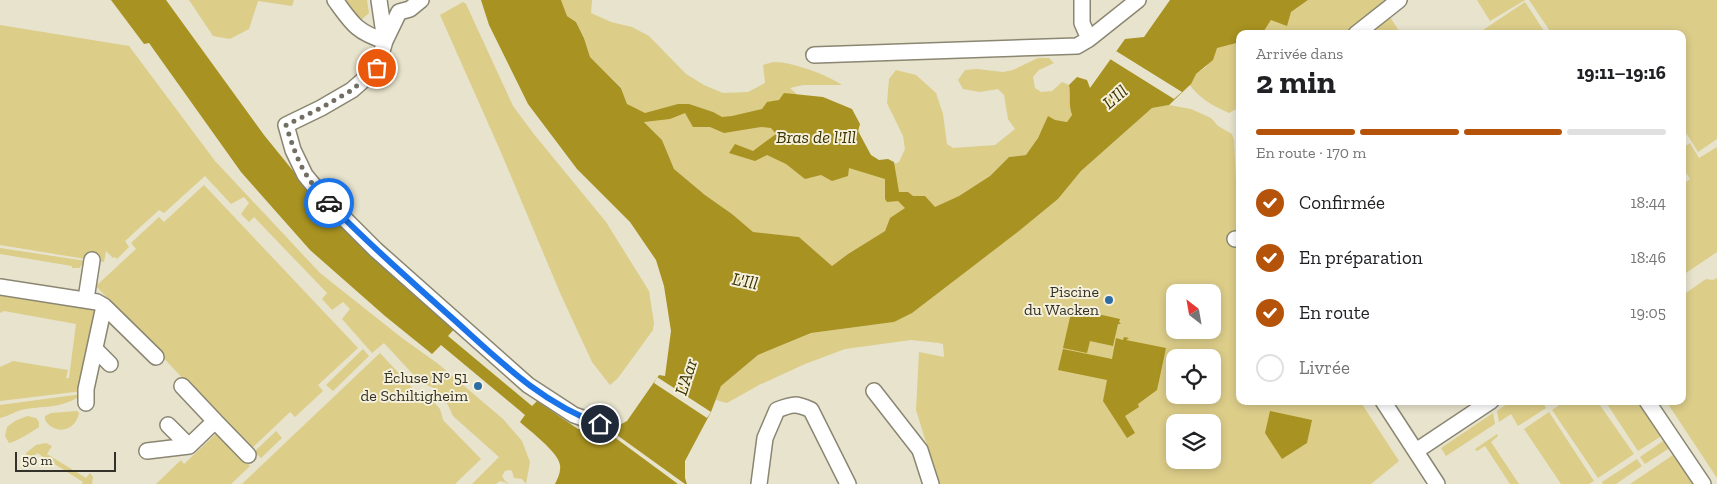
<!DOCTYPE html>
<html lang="fr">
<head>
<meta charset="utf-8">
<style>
  :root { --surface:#fff; --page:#f2f2f2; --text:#202124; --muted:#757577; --line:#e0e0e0; --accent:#b45309 }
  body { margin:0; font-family:"Zilla Slab",serif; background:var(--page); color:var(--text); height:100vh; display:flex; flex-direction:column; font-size:19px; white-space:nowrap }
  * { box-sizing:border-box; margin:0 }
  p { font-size:16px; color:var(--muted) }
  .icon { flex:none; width:28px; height:28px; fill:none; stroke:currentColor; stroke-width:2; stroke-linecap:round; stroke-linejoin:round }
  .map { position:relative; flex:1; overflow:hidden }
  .details { position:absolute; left:1236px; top:30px; width:450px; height:375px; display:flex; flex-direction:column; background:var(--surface); border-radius:10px; box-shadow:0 2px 8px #0003 }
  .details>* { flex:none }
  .needle { width:32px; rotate:329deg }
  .buttons { position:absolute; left:1166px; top:284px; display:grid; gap:10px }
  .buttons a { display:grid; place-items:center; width:55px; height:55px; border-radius:10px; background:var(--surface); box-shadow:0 2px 8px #0003; font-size:25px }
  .scale { position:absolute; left:15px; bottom:12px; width:101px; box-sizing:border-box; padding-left:5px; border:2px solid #333129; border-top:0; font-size:14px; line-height:18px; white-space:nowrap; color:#333129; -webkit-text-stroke:4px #f5f0da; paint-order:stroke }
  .pin { position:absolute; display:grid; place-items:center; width:42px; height:42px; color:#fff; margin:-21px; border:2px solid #fff; border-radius:50%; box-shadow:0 1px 5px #0007 }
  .courier { position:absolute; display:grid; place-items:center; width:50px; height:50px; margin:-25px; border:4px solid #1a73e8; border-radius:50%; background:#fff; color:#222; box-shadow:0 1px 6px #0007 }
  .headline em { font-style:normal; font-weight:800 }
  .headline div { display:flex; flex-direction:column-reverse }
  .headline { display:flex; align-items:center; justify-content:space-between; height:85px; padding:0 20px }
  h1 { font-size:32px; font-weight:800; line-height:38px }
  .bar { display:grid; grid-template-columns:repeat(4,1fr); gap:8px 5px; align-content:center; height:60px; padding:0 20px }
  .bar i { height:6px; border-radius:4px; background:var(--line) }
  .bar .selected { background:var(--accent) }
  .bar p { grid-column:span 4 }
  ol { padding:0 20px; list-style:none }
  li { display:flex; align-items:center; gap:15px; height:55px }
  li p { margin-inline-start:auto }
  li .icon { padding:5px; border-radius:50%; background:var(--accent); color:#fff; stroke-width:4 }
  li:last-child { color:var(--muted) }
  li i { width:28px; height:28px; border:2px solid var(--line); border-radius:50% }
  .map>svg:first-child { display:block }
</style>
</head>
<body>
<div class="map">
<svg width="1717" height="484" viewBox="0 0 1717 484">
  <rect width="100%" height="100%" fill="#e7e3cd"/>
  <!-- green -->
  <path fill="#dccd89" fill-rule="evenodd" d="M189 0H294L292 6 258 1 249 29 230 39 213 36Z
    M344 0H367L369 13 360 21Z
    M561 0H592L591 13 611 22 632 27 649 36 686 74 704 85 723 93 748 92 765 83 763 65C767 64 771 62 775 62 792 62 828 75 842 85H803L790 88 802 99 856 117 864 152 886 167 899 162 905 149 903 136 887 103 889 79 896 70 916 75 936 93 943 114 947 144 953 148 995 145 1015 129 1008 119 1004 95 998 89 980 92 963 89 958 80 965 70 977 69 1003 72 1013 70 1038 58H1049L1054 63 1039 70 1033 77 1035 88 1041 92 1052 91 1062 82 1069 85C1071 97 1068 104 1072 115L1067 122C1050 119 1045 123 1038 138 1035 144 1030 149 1026 155L1009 157 990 176 959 196 923 213 890 218 885 231 848 254 832 266 799 237 753 233 732 214 705 195 674 169 662 140 627 104 621 87 590 57 584 37 576 22 567 16Z
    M1308 0H1384L1375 10 1344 34H1262L1271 20 1291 12Z
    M1477 0H1525L1490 21Z
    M1529 0H1717V139L1698 152 1683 128 1682 34H1552Z
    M463 2 466 4 513 106 533 133 606 222 649 291 654 323 653 330 618 378 610 385 592 362 561 295 500 150 440 15Z
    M1525 2 1546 34H1477Z
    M1390 17 1401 34H1370Z
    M0 25 129 46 215 161 320 273 402 338 437 363 503 419 522 441 530 462 526 484 522 479 514 478 512 471 509 470 505 471 502 476 505 481 510 484 500 481 496 484H472L499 457 453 416 448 405 432 387 421 383 384 343 372 353 342 319 350 309 343 302 332 310 322 299 327 293 254 217 249 222 241 214 249 203 244 197 231 204 205 176 164 213 159 210 125 241 129 247 117 259 115 257 113 258 106 251 104 262 0 245Z
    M1240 42V107L1229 113C1213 106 1199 98 1189 84L1196 74 1206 67 1217 47Z
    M1169 105 1191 109 1211 118 1218 126 1232 134 1234 140 1236 182 1240 203V401H1360L1399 461 1371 484H939L916 410 919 352 944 357 943 344 939 343 911 340 845 349 805 364 759 385 727 403 716 400 721 386 758 355 811 333 894 322 1019 231 1058 199 1081 171 1152 108ZM1175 292H1212V330H1175ZM1175 358H1212V395H1175ZM1175 422H1212V460H1175Z
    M1690 143 1699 158 1717 147V252L1683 275V182V184L1690 179 1683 168V148Z
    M204 185 358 348 318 385 323 391 295 417 290 412 250 450 96 286 136 249 131 243 159 217 164 222Z
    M0 248 86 261 79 268H72V266L0 254Z
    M1717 278V478L1666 401H1682L1683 295 1706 279 1713 280Z
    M0 295 98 310 83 391 0 401V367L13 361 68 370 66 378H69L76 324 4 311 0 313Z
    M363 349 369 356 333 391 326 385Z
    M380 353 417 393 429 397 440 409 443 420 481 459 455 484H242Z
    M82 394C66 408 45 406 26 409 17 410 9 416 0 418V405Z
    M1511 401H1542L1546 408 1518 426 1511 414 1499 422 1497 411Z
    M1565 401H1597L1634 454 1598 478 1552 410Z
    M1605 401H1640L1663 435 1638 451Z
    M77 411 79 413C76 431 55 436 45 420V416L51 413Z
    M1549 412 1594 481 1589 484H1561L1524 429Z
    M1493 413 1495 424 1446 456 1441 448Z
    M27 416 36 418 39 422V427C35 430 14 443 9 443L5 436 7 427 15 421Z
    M276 431 282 438 261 458 254 452Z
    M218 432 250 466 231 484H156L181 460 184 464Z
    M1497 434 1498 436 1491 442 1519 484H1510L1485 446 1477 451 1475 449Z
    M1666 439 1671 447 1645 464 1640 457Z
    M46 443 52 446 47 454 86 478 90 473 93 477 92 484H82L83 482 37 453 31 461 27 458 26 453 36 445Z
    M1676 453 1696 484H1630Z
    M1637 459 1642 466 1616 484H1603L1602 482Z"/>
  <!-- water -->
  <path fill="#a89221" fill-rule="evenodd" d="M111 0H166L264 135 311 193 456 327 448 336 532 406 537 401 578 429 602 431 612 429 627 421 659 375 665 376 671 331 664 286 656 260 630 222 577 169 528 104 489 25 481 0H561L567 16 576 22 584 38 590 57 621 88 627 104 645 113 678 104H689L713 112 722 117 732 116 762 109 767 102 779 100 784 93 823 97 852 109 860 124 858 131 871 155 879 160 888 159 894 162 899 192H908L913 196H925L935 207 959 196 990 176 1009 157 1026 155 1038 138 1048 116 1055 120 1067 122 1072 115C1068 104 1071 96 1069 85L1077 77 1087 80 1090 88 1125 39 1144 37 1170 0H1308L1291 12 1287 26 1271 20 1262 34H1240V42L1217 48 1213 60 1196 74 1191 84 1169 105 1152 108 1081 171 1058 199 1019 231 912 313 894 322 811 333 758 355 721 386 711 412 685 461V478L687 484H555C558 478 561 472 560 465 559 453 529 430 520 422L525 415 441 345 432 354 385 316 310 250 241 172 149 43 144 44ZM685 113 693 127H710L724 133 761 127 771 128 776 134 753 151 735 144 729 153 755 161 767 155 786 164 805 179 821 175 832 181 848 176 849 168 885 179V199L887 202 898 201 905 208 890 218 885 231 848 254 832 266 799 237 753 232 732 214 705 195 674 169 662 140 644 122 670 119Z
    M1073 304 1081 306 1080 310 1120 319 1119 322 1121 324H1118L1113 346 1090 341 1087 353 1063 348Z
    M1124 337 1129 338 1126 340 1166 348 1157 390 1138 404 1139 407 1125 416 1135 433 1127 438 1103 401 1107 380 1058 370 1063 349 1112 359 1116 338 1123 340Z
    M1270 411 1312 420 1307 443 1282 459 1265 433Z"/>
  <!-- pier -->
  <path fill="#e7e3cd" d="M1116 51 1182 92 1174 99 1110 59Z
    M657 377 711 412 707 418 654 383Z
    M610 430 685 484H678L606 431Z"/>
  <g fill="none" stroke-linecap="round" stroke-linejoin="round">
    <!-- minor casing -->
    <g stroke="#8a8672" stroke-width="18">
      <path id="minor" d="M335 0C352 23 356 32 385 41
        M379 0 385 41
        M421 0 410 9 399 12 385 41 377 68 352 90 321 108 286 125 293 150 305 175 324 198 376 250 528 385 574 415 600 424
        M1082 0V23L1089 39
        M1356 34 1399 0
        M814 55 1077 46 1089 39 1138 0
        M1235 239H1240
        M0 287 97 302 104 306 156 357
        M86 299 92 260
        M95 349 110 364
        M182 386 215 421
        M874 391 920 450 931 484
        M1383 401 1437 484
        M1647 401 1703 484
        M86 403V389L104 306
        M168 425 189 446
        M147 451 189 446 215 421 248 455
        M1416 451 1491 401
        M759 484 765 438 777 410C792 404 796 403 811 410L848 484"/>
    </g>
    <!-- minor -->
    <use href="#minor" stroke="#fff" stroke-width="15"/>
  </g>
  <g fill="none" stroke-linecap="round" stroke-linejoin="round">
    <!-- done -->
    <path stroke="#726f62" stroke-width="5" stroke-dasharray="0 9" d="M329 203C303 176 297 160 286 125L321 108 352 90 377 68"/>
    <!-- route -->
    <path stroke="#1a73e8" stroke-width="6" d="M329 203C367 243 409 279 451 317 498 359 539 402 600 424"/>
  </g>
  <!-- markers -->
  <g fill="#2d6da3" stroke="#f5f0da" stroke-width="2">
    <circle cx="1109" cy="300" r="5"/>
    <circle cx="478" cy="386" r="5"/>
  </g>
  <g text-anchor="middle" stroke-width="4" stroke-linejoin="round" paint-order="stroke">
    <!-- poi labels -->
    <g font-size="16" fill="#333129" stroke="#f5f0da" text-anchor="end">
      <text x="1099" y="297">Piscine<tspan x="1099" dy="18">du Wacken</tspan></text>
      <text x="468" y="383">Écluse N° 51<tspan x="468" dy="18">de Schiltigheim</tspan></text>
    </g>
    <!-- water labels -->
    <g font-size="18" font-style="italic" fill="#3d3405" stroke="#f5f0da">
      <text transform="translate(1115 97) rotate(-40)" y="6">L'Ill</text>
      <text x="816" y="143">Bras de l'Ill</text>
      <text transform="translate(745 281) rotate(12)" y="6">L'Ill</text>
      <text transform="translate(686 377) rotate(-72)" y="6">L'Aar</text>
    </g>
  </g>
</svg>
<div class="buttons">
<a><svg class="needle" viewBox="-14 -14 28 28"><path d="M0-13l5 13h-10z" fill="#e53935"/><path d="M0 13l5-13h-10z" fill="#757577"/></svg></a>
<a><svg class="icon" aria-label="locate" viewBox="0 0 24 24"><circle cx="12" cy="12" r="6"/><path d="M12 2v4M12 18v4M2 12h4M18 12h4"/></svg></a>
<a><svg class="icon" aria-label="layers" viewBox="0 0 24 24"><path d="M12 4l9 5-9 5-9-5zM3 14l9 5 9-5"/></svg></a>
</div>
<div class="scale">50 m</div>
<div class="pin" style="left:377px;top:68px;background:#ea580c"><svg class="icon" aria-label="bag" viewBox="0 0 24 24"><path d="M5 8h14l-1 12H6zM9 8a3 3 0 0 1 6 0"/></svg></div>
<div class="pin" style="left:600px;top:424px;background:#1f2937"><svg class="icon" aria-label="home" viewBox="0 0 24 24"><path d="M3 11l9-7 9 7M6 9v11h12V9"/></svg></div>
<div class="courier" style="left:329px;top:203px"><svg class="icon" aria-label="car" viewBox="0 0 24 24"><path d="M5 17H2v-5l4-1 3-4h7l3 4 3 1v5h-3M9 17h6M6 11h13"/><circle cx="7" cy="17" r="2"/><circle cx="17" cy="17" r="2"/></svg></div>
<section class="details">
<div class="headline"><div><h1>2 min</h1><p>Arrivée dans</p></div><em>19:11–19:16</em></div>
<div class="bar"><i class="selected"></i><i class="selected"></i><i class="selected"></i><i></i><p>En route · 170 m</p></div>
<ol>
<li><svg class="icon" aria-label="check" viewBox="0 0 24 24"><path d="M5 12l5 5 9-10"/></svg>Confirmée<p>18:44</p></li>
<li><svg class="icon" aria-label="check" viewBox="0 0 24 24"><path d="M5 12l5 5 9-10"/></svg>En préparation<p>18:46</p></li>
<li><svg class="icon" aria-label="check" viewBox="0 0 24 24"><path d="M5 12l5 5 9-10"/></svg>En route<p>19:05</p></li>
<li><i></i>Livrée</li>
</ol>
</section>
</div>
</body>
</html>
